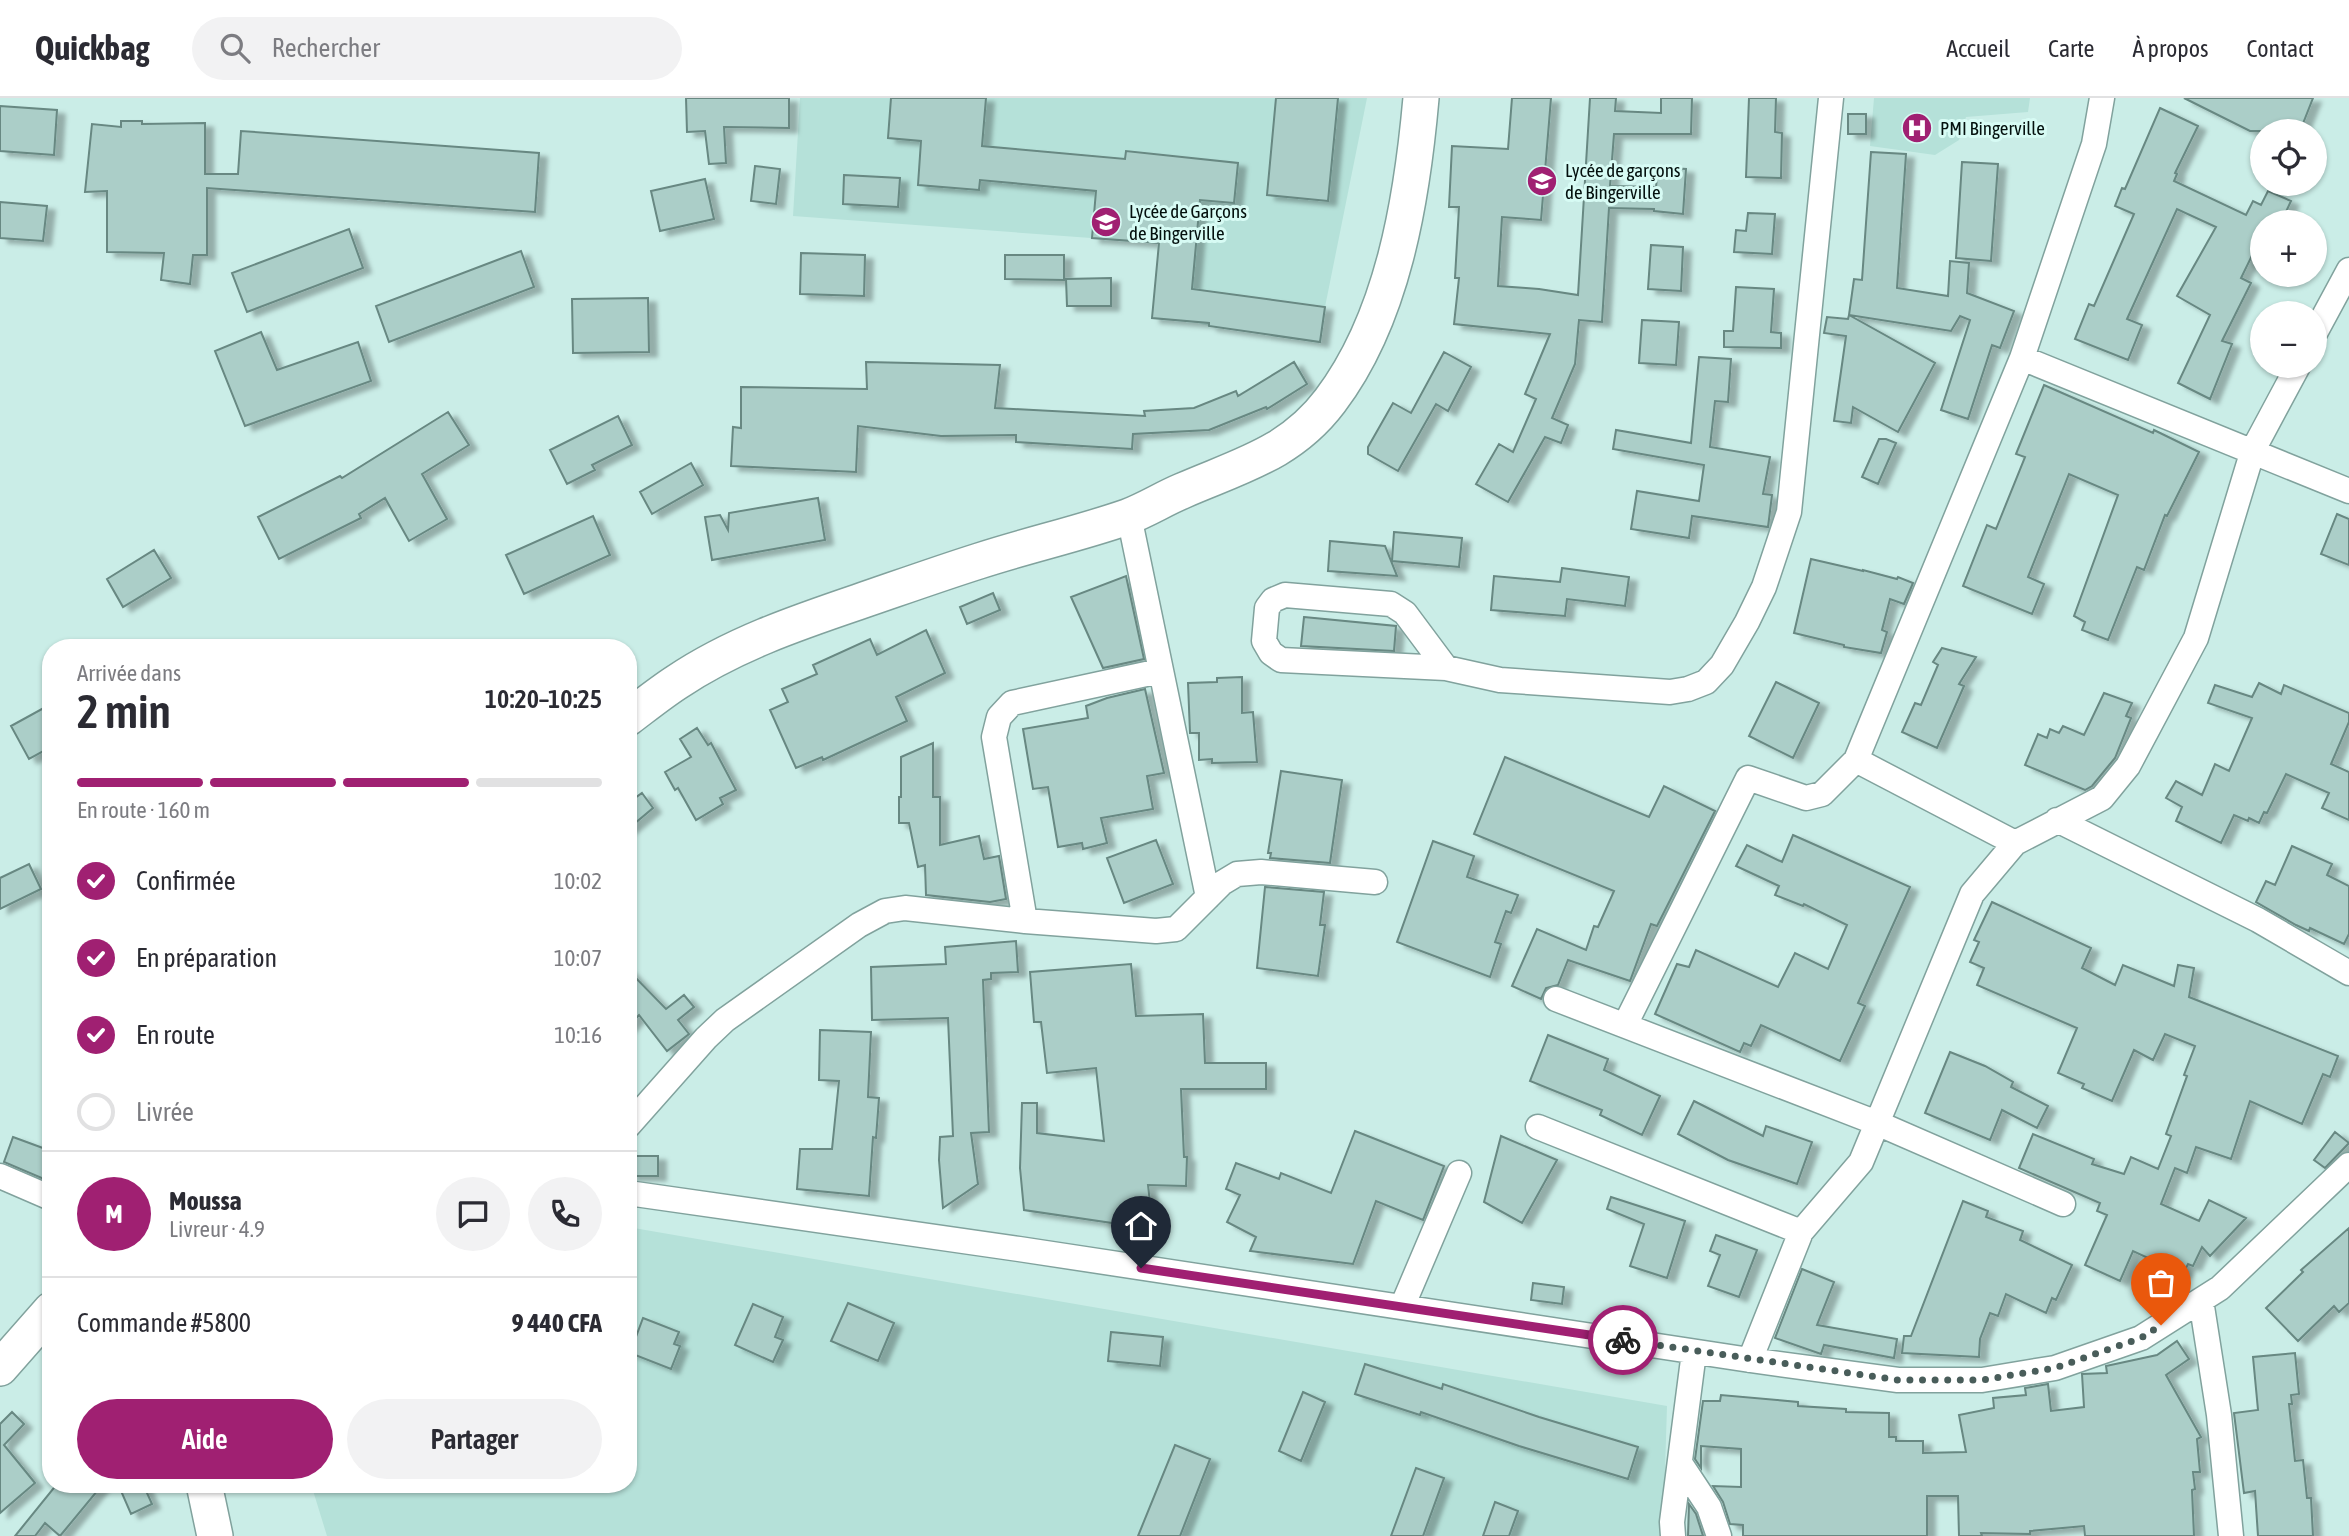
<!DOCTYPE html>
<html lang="fr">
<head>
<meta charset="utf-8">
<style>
  :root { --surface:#fff; --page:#f2f2f3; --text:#2b2b33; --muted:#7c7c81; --line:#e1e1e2; --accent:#a02072 }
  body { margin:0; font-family:"Asap Condensed",sans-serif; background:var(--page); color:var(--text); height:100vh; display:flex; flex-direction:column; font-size:26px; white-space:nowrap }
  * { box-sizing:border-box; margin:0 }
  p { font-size:23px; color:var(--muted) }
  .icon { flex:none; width:38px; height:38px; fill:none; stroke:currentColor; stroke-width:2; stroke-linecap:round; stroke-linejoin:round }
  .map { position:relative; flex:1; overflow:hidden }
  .drawer { position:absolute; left:42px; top:541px; width:595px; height:854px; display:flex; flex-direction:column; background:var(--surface); border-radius:28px; box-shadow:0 2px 5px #0004 }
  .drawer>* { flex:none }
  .tools { position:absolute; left:2250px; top:21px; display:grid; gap:14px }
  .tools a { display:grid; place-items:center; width:77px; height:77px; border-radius:50%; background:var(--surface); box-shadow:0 2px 5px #0004; font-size:35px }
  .pin { position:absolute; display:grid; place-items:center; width:60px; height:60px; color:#fff; margin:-72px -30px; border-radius:50% 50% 50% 0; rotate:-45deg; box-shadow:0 0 7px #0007 }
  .pin .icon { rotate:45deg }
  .courier { position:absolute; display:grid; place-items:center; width:70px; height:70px; margin:-35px; border:5px solid #a02072; border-radius:50%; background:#fff; color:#222; box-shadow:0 2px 9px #0007 }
  .headline em { font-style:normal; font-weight:600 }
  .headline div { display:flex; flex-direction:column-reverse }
  .headline { display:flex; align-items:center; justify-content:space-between; height:119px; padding:0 35px }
  h1 { font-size:46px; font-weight:600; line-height:52px }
  .bar { display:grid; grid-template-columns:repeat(4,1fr); gap:10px 7px; align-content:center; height:84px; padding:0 35px }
  .bar i { height:9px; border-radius:5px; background:var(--line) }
  .bar .selected { background:var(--accent) }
  .bar p { grid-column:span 4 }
  .line { display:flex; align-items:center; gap:18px; padding:0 35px; border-top:2px solid var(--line) }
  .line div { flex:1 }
  .round { display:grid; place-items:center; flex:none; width:74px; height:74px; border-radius:37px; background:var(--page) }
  ol { padding:0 35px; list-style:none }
  li { display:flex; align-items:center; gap:21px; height:77px }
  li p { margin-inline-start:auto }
  li .icon { padding:7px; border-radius:50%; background:var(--accent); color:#fff; stroke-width:4 }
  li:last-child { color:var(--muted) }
  li i { width:38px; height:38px; border:4px solid var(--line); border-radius:50% }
  .action { display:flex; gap:14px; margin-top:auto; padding:14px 35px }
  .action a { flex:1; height:80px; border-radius:42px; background:var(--accent); color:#fff; font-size:28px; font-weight:600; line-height:80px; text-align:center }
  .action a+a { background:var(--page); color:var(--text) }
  header { display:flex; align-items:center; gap:42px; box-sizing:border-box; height:98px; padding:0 35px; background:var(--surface); border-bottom:2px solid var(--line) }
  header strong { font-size:33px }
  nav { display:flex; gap:38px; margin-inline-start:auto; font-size:24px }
  .search { width:490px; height:63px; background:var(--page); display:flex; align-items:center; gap:18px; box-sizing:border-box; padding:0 24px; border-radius:38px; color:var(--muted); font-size:26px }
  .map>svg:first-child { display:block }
</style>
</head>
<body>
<header>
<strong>Quickbag</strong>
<div class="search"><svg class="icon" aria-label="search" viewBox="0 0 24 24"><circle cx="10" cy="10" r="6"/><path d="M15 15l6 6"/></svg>Rechercher</div>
<nav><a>Accueil</a><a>Carte</a><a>À propos</a><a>Contact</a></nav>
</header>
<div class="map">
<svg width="2349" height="1438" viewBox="0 0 2349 1438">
  <defs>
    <filter id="shadow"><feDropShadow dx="8" dy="4.5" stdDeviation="2" flood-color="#0004"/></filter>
  </defs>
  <rect width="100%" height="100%" fill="#caede7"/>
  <!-- built -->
  <path fill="#b5e1d9" d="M800 0H1367L1325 209 1320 244 1209 228 1189 223 1159 145 793 118Z
    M1874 0H2030L2028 14 1966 19 1959 42 1935 57 1870 48Z
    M628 1129 1667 1308 1663 1438H327L311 1386H628Z"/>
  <!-- building -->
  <path fill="#abcec8" stroke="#678882" stroke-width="2" filter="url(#shadow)" d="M686 0H789V30L724 29 726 65 709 66 705 33 687 34Z
    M891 0H986L982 48 1125 61 1126 53 1238 65 1234 105 1200 102 1192 191 1325 209 1320 244 1209 228V225L1152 220 1159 145 1092 140 1096 93 980 82 979 92 918 87 921 43 888 40Z
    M1276 0H1338L1328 103 1267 97Z
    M1512 0H1551L1541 122 1502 119 1498 188 1539 191 1578 197 1590 0H1616L1615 13 1661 15V0H1692L1691 36H1614L1610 88 1656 89 1658 69 1686 71 1683 116 1654 113V111L1609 110 1602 224 1579 222 1575 266 1552 320 1568 327 1561 345 1545 339 1508 404 1476 386 1499 346 1513 354 1536 301 1525 296 1550 236 1454 226 1459 180H1455L1459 109H1449L1452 48 1508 51Z
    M1749 0H1776L1775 34 1782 35 1781 80 1746 79Z
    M2184 0H2313L2300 33H2250Z
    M0 8 57 12 54 57 0 53Z
    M2160 10 2198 28 2175 75 2177 76 2174 83 2246 117 2253 103 2261 107 2268 93 2291 103 2284 118 2297 124H2263V135L2241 180 2251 185 2222 243 2232 246 2210 301 2178 285 2210 217 2177 198 2216 129 2177 111 2127 221 2142 227 2128 262 2075 241 2089 206 2094 208 2134 116 2115 108 2122 90 2125 91Z
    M1848 16H1866V36H1848Z
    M121 23H142V26L205 25V76H238L241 33 539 55 535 114 207 90V157H193L190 186 161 182 164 155 107 154V93L85 94 92 26 121 29Z
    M1871 54 1906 56 1897 190 1948 198 1950 163 1969 165 1967 195 2014 213 2000 250 1992 247 1968 321 1941 312 1970 222 1960 218 1951 233 1849 217 1854 181 1862 182Z
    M1962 64 1998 66 1991 163 1956 160Z
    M755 68 780 71 776 106 751 103Z
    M844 77 900 80 898 109 843 106Z
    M705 81 714 121 660 133 651 93Z
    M0 104 47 108 43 143 0 140Z
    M1748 115 1775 116 1772 156 1734 154 1736 132 1746 133Z
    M349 131 363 170 247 214 232 175Z
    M1651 147 1683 149 1681 193 1648 191Z
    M521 153 534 189 389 244 376 208Z
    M801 155 865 157 864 198 800 196Z
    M1005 157H1064V182L1005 181Z
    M1111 180V208H1067L1066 181Z
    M1736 189 1774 191 1771 234 1781 235V250L1724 249V233H1733Z
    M648 200 649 254 573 255 572 201Z
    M1849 217 1935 265 1898 334 1853 309 1851 325 1834 323 1846 238 1824 235 1827 219 1848 221Z
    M1642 222 1679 224 1676 267 1639 265Z
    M261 234 277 272 358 244 371 283 245 328 215 253Z
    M1444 254 1471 269 1448 313 1436 306 1398 373 1368 356V349L1393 305 1411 315Z
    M1699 259 1731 261 1728 304 1715 303 1710 349 1770 359 1763 396 1772 397 1768 429 1692 418 1689 440 1631 431 1637 393 1699 403 1704 367 1613 351 1616 332 1691 345Z
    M866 264 1000 267 995 310 1145 318 1144 313 1194 310 1236 293 1238 298 1294 264 1307 286 1267 311 1266 309 1209 332 1133 336 1132 351 1016 344V337L941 338 858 328 856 374 731 368 733 329 741 330V289L867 291Z
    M2044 287 2153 335 2154 332 2199 354 2167 418 2165 417 2144 472 2137 469 2108 542 2082 532 2085 524 2074 518 2118 397 2069 376 2028 479 2044 486 2032 516 1963 488 1987 427 1996 431 2025 359 2016 356Z
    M448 314 469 347 422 376 447 421 409 443 385 400 359 416 361 420 279 461 258 419 340 378 342 380Z
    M618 318 632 347 592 367 595 372 567 386 550 352Z
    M1879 341H1886L1896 345 1878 386 1862 379Z
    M691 365 703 387 652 416 640 394Z
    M818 400 825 442 712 462 705 419 720 417 728 432 729 415Z
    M2337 416 2349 421V467L2321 456Z
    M593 418 610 457 524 496 506 457Z
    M1394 434 1462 440 1459 469 1392 463Z
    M1330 443 1385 448 1397 478 1328 473Z
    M154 452 171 480 123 509 107 481Z
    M1811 461 1863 473V472L1897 481 1898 479 1913 485 1904 506 1890 501 1882 532 1887 534 1881 555 1844 549V547L1794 535Z
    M1562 470 1629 479 1625 508 1567 501 1565 518 1491 512 1494 478 1560 484Z
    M1126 478 1144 561 1103 570 1071 499Z
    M993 495 1000 512 967 526 960 509Z
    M1304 519 1396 528 1394 553 1301 548Z
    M926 532 945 575 896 599 907 623 823 662 822 659 796 670 770 612 788 604 782 591 817 576 813 567 870 541 877 557Z
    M1942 550 1976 559 1959 586 1964 588 1937 650 1902 634 1915 605 1921 607 1938 567 1933 564Z
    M1242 579V615L1253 614 1257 664 1212 665V661L1199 662V635H1190L1188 585 1217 584V580Z
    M1776 584 1819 605 1793 660 1749 638Z
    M2259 585 2281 596 2284 587 2349 615V624L2331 666 2349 674V722L2322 710 2329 695 2286 676 2267 715 2264 714 2259 725 2249 720 2248 723 2234 717 2221 745 2176 723 2182 709 2166 700 2176 683 2202 697 2215 666 2229 673 2252 620 2208 605 2215 587 2252 599Z
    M1145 591 1164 675 1147 678 1153 711 1101 720 1107 745 1083 751 1082 745 1058 749 1048 689 1033 691 1023 631 1088 620 1086 608 1107 600Z
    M2104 595 2132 605 2126 618 2131 620 2115 660 2092 688 2085 692 2025 667 2038 636 2047 640 2050 631 2059 635 2063 628 2084 637Z
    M51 606V649L29 661 11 628Z
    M697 630 708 647 711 645 736 692 720 700 723 706 696 722 678 690 675 692 665 674 691 659 680 641Z
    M933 645V699H940V747L979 738 984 761 999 758 1006 801 990 804 926 797 925 767 918 769 909 725H899V699H901V659Z
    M1505 659 1649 719 1664 688 1715 713 1657 828 1651 826 1630 883 1568 862 1558 887 1546 890 1541 901 1512 888 1537 831 1586 852 1594 828 1598 829 1614 793 1474 736Z
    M1281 673 1342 682 1330 765 1270 760 1271 755H1268Z
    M642 695 653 710 628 731V705Z
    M1793 737 1910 789 1858 905 1865 908 1840 963 1761 927 1751 948 1744 945 1740 954 1655 916 1677 866 1689 869 1696 852 1778 889 1795 855 1828 871 1847 827 1804 806 1803 808 1775 797 1779 788 1736 768 1747 747 1782 764Z
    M1156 742 1173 786 1124 805 1107 760Z
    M1433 743 1474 758 1467 779 1518 797 1511 815 1506 813 1495 844 1501 846 1490 879 1397 844Z
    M2292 748 2332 766 2327 777 2349 788V836L2344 846 2310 830 2309 833 2296 827 2256 804 2266 783 2275 787Z
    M29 766 41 791 0 811V780Z
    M1265 789 1324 794 1320 827H1325L1318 878 1257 870Z
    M1992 804 2091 850 2082 870 2115 887 2123 867 2174 888 2178 867 2194 870 2189 899 2338 958 2330 979 2323 976 2302 1026 2250 1003 2231 1061 2196 1049 2187 1075 2175 1070 2161 1106 2199 1123 2209 1102 2246 1120 2210 1158 2202 1149 2193 1168 2188 1166 2183 1176 2133 1153 2120 1183 2085 1167 2107 1117 2097 1113 2100 1105 2019 1070 2033 1036 2094 1061 2092 1066 2124 1076 2131 1059 2158 1071 2171 1038 2166 1036 2187 978 2184 977 2195 948 2165 936 2153 962 2134 952 2112 1003 2082 990 2084 986 2058 975 2077 930 1977 887 1984 870 1970 864 1979 844 1974 842Z
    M1016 843 1018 874 991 875V881L983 882 989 1034 971 1035 978 1086 943 1110 939 1062 940 1039 953 1038 948 920 872 922 871 869 946 866 945 849Z
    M1131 866 1136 918 1203 916 1205 965H1266V991H1181L1184 1059H1187L1186 1088 1148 1087 1153 1131 1024 1112 1020 1070 1022 1005H1037V1035L1104 1043 1096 970 1047 975 1041 924H1034L1030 874Z
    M628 872 666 911 684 897 694 909 678 922 689 936 667 953 639 917 628 929Z
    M820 932 871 934 868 999 879 1000 876 1040 873 1039 869 1098 797 1091 800 1051H832L839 983 819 982Z
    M1548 937 1608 961 1604 972 1660 998 1642 1037 1600 1017 1602 1012 1530 983Z
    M1950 954 1985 968 2013 984 2011 989 2048 1008 2037 1030 2002 1012 1990 1042 1925 1015Z
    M1694 1003 1763 1038 1766 1028 1812 1044 1797 1086 1728 1062 1678 1036Z
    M1355 1033 1444 1068 1423 1122 1376 1103 1353 1166 1250 1153 1256 1139 1227 1124 1240 1097 1226 1091 1236 1065 1279 1081 1281 1075 1331 1095Z
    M2335 1034 2349 1045 2325 1070 2314 1062Z
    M1501 1038 1557 1062 1522 1125 1484 1104Z
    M13 1039 51 1053V1084L4 1064Z
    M630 1058H658V1078H630Z
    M1611 1099 1685 1123 1667 1180 1630 1168 1644 1126 1607 1111Z
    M1963 1103 1988 1113 1986 1119 2023 1133 2020 1142 2072 1167 2056 1202 2052 1200 2046 1215 2006 1196 1998 1218 1990 1215 1980 1241 1979 1259 1902 1255 1904 1238H1911Z
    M2349 1130V1205L2339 1214 2334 1208 2298 1243 2266 1210 2303 1174 2301 1172Z
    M1716 1137 1757 1152 1739 1199 1708 1188 1720 1157 1710 1153Z
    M1802 1171 1834 1184 1817 1227 1897 1241 1894 1260 1824 1247 1821 1256 1775 1240Z
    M1533 1185 1564 1189 1562 1206 1531 1202Z
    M848 1205 894 1225 878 1263 831 1243Z
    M753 1206 783 1219 775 1239 783 1242 773 1264 735 1247Z
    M643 1220 679 1234 674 1246 680 1248 671 1271 630 1255Z
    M1111 1234 1163 1239 1160 1268 1108 1263Z
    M2177 1243 2189 1261 2166 1277 2201 1339 2197 1341 2200 1374H2193L2195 1391 2192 1392 2194 1438H2085L2084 1428 2030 1433V1436L1981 1435 1982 1438H1959L1958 1398H1927V1438H1743V1427L1730 1426 1723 1404 1713 1388 1741 1389V1351L1701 1348V1370L1695 1361 1703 1303H1720L1721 1297 1798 1304V1308L1846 1311V1314L1889 1315V1339H1896V1343H1923V1355L1966 1354 1959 1317 1994 1310 1993 1300 2026 1297 2025 1290 2048 1286 2051 1313 2084 1309 2082 1276 2107 1275 2106 1268 2157 1257Z
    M2295 1255 2299 1296 2291 1297 2292 1306H2289L2295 1363 2303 1362 2307 1400H2311L2313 1438H2258L2255 1393 2244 1395 2234 1315 2258 1312 2253 1259Z
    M1365 1266 1442 1291 1443 1286 1539 1319 1638 1349 1628 1381 1519 1348 1421 1314 1420 1317 1355 1296Z
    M1303 1294 1325 1304 1301 1363 1279 1353Z
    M12 1314 24 1326 4 1347 35 1385 0 1415V1326Z
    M1175 1347 1210 1361 1180 1438H1138Z
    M1416 1370 1444 1380 1423 1438H1391Z
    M57 1386H103L60 1438 45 1425 35 1438H15Z
    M118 1386H143L152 1406 131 1416Z
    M1495 1404 1518 1413 1509 1438H1483Z
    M1689 1406 1696 1416 1703 1438H1688Z"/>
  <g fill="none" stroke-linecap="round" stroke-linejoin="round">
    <!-- street casing -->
    <g stroke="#81a29d" stroke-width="27">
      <path id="street" d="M2315 235 2349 172
        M2022 260 2349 393
        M1129 418 1208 799
        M1446 570 1405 515 1391 506 1285 497 1273 502 1267 510 1264 543 1271 555 1281 562 1446 570 1500 582 1670 594 1688 591 1706 584 1722 567 1747 524 1764 489 1789 414 1831 0
        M1856 662 2015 745
        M2057 722 2258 822 2349 875
        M1025 823 994 639 999 619 1012 605 1160 573
        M1556 901 1877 1025 2063 1106
        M1625 927 1748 680 1806 700 1822 696 1856 662 2022 260 2094 46 2102 0
        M628 1028 706 940 725 922 859 827 885 813 905 810 1025 823 1156 833 1176 831 1222 785 1237 776 1261 774 1375 784
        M1538 1029 1801 1134
        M0 1078 51 1100
        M628 1095 1019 1151 1750 1262 1898 1282H1982L2055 1270 2141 1240 2220 1190 2349 1067
        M2201 1202 2219 1317 2231 1438
        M1402 1209 1459 1075
        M1750 1262 1801 1134 1861 1064 1972 796 2015 745 2102 700 2128 668 2196 540 2253 352 2298 268
        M1680 1365 1709 1409 1719 1438
        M1673 1438 1672 1424 1694 1254"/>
    </g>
    <!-- secondary casing -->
    <g stroke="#81a29d" stroke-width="38">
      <path id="secondary" d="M628 620C644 608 660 595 677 584 732 547 796 525 858 504 899 490 938 476 979 463 1028 447 1078 436 1127 419 1146 412 1163 401 1182 393 1239 368 1290 356 1330 303 1393 220 1412 102 1421 0
        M0 1270 51 1212
        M204 1386 215 1438"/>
    </g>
    <!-- street -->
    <use href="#street" stroke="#fff" stroke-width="24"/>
    <!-- secondary -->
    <use href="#secondary" stroke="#fff" stroke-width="35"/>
  </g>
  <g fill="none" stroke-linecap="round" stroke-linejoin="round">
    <!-- done -->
    <path stroke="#495d5a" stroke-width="7" stroke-dasharray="0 12.6" d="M1623 1242 1898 1282H1982L2055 1270 2141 1240 2161 1227"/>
    <!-- route -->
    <path stroke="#a02072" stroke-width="9" d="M1141 1170 1623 1242"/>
  </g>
  <!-- icons -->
  <defs>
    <g id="hospital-disc" transform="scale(1.575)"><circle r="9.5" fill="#a02072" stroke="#d7fbf4"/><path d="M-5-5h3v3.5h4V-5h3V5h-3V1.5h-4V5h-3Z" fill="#fff"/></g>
    <g id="school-disc" transform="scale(1.575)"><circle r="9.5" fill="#a02072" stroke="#d7fbf4"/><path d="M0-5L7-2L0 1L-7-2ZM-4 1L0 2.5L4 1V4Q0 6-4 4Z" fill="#fff"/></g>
  </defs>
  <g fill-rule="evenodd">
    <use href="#hospital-disc" x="1917" y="30"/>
    <use href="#school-disc" x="1542" y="83"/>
    <use href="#school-disc" x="1106" y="124"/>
  </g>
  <g text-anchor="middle" stroke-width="6" stroke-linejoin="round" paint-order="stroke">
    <!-- poi labels -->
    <g font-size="19" fill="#04100e" stroke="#d7fbf4" text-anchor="start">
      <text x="1940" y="37">PMI Bingerville</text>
      <text x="1565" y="79">Lycée de garçons<tspan x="1565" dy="22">de Bingerville</tspan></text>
      <text x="1129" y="120">Lycée de Garçons<tspan x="1129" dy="22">de Bingerville</tspan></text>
    </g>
  </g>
</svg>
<div class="tools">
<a><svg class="icon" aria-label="locate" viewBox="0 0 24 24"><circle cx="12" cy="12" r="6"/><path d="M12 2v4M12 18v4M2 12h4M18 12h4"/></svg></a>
<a>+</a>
<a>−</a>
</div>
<div class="pin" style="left:2161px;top:1227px;background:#ea580c"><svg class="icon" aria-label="bag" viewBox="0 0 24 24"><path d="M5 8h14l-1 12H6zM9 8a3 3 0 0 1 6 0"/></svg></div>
<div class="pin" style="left:1141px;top:1170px;background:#1f2937"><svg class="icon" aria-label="home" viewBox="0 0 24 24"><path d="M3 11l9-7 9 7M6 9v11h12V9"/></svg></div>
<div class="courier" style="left:1623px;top:1242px"><svg class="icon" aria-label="bike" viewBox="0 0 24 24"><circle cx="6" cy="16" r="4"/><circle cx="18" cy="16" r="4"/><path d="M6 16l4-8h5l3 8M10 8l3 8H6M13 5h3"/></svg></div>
<section class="drawer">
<div class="headline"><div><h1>2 min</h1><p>Arrivée dans</p></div><em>10:20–10:25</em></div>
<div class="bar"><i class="selected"></i><i class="selected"></i><i class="selected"></i><i></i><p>En route · 160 m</p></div>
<ol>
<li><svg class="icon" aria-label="check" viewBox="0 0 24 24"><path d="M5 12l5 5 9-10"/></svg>Confirmée<p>10:02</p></li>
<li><svg class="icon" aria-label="check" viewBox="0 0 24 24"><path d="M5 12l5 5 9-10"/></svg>En préparation<p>10:07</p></li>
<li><svg class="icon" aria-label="check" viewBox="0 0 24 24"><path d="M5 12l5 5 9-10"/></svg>En route<p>10:16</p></li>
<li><i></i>Livrée</li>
</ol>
<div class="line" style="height:126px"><b class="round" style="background:var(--accent);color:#fff">M</b><div><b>Moussa</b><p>Livreur · 4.9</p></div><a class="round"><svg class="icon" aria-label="chat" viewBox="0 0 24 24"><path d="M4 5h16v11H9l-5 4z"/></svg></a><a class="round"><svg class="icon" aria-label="phone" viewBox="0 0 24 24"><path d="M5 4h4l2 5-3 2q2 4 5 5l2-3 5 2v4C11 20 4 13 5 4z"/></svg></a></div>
<div class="line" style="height:91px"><div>Commande #5800</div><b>9 440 CFA</b></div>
<div class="action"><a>Aide</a><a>Partager</a></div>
</section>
</div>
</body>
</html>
